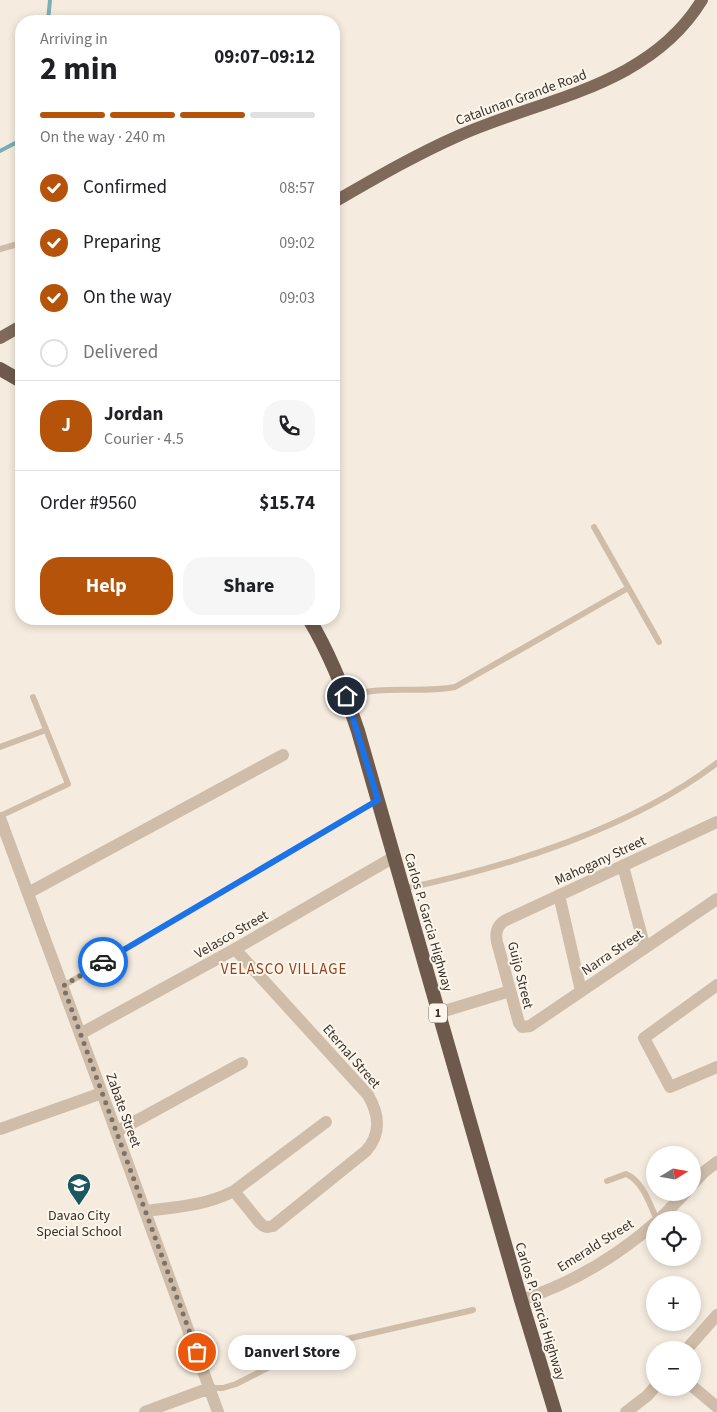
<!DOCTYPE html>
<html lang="en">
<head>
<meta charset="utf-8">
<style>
  :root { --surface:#fff; --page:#f6f6f6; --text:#202124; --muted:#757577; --line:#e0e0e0; --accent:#b45309 }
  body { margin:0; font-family:"Source Sans 3",sans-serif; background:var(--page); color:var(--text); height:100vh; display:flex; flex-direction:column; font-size:19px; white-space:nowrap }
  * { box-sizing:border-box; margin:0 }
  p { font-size:16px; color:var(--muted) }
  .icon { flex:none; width:28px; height:28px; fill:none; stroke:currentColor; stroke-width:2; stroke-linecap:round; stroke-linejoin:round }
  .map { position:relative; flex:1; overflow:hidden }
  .drawer { position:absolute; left:15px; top:15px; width:325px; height:610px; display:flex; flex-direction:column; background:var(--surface); border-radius:20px; box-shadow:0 2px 8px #0003 }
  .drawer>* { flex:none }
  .needle { width:32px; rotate:79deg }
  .controls { position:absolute; left:646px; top:1146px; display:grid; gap:10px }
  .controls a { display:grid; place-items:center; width:55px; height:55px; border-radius:50%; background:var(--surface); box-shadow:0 2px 8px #0003; font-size:25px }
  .pin { position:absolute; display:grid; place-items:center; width:42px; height:42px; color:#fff; margin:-21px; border:2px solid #fff; border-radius:50%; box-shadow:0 1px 5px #0007 }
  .courier { position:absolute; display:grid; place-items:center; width:50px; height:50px; margin:-25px; border:4px solid #1a73e8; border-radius:50%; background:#fff; color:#222; box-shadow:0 1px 6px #0007 }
  .bubble { position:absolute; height:35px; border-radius:18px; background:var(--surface); box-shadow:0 2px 8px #0003; font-size:16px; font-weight:700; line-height:35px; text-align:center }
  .headline em { font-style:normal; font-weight:700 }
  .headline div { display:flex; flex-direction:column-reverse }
  .headline { display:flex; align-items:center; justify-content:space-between; height:85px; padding:0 25px }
  h1 { font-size:32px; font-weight:700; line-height:38px }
  .bar { display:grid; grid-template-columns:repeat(4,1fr); gap:8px 5px; align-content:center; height:60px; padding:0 25px }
  .bar i { height:6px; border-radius:4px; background:var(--line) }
  .bar .selected { background:var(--accent) }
  .bar p { grid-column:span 4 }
  .line { display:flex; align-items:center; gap:12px; padding:0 25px; border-top:1px solid var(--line) }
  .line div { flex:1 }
  .round { display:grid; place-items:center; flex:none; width:52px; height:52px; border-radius:20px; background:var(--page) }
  ol { padding:0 25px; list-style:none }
  li { display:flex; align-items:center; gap:15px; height:55px }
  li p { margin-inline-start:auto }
  li .icon { padding:5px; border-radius:50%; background:var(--accent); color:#fff; stroke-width:4 }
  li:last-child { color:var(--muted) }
  li i { width:28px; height:28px; border:2px solid var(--line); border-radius:50% }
  .primary-button { display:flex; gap:10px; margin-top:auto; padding:10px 25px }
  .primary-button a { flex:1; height:58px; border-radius:20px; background:var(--accent); color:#fff; font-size:20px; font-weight:700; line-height:58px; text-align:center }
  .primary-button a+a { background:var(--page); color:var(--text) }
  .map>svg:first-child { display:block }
</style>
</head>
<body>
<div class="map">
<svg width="717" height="1412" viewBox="0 0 717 1412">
  <rect width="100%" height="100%" fill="#f5ecdf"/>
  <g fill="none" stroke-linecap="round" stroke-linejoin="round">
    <!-- stream -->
    <path stroke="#7baeb5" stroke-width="4" d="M48 21 50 0
      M0 151 21 140"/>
    <!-- service -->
    <path stroke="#cfbda9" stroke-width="6" d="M0 249 18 244
      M594 527 659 642
      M346 697C382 684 419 694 455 687L628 588
      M0 747 46 730
      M0 816 68 784 33 697
      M403 889C508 867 632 828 717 763
      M63 986 378 800
      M607 1181 626 1174C643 1181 650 1205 657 1220
      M210 1388H223L236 1384 285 1359 325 1344 473 1310"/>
    <!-- minor -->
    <path stroke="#cfbda9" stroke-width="12" d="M0 818 102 1093 218 1412
      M717 822 506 920C497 925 495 932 497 942L519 1023 522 1027 530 1026 717 899
      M623 866 645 948
      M28 893 283 755
      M559 895 581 991
      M717 985 644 1038 670 1087 717 1067
      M438 1013 510 991
      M80 1034 235 949 394 857
      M0 1129 102 1093
      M116 1132 242 1063
      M692 1185 704 1172 717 1162
      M234 1191 259 1222C264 1227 266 1228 273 1226L366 1151C382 1133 379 1114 368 1095L235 949
      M145 1211C176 1207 205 1206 234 1191L326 1122
      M659 1220 686 1192
      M521 1300C570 1284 616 1257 655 1223
      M686 1350 717 1315
      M692 1386 717 1407
      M145 1412 210 1388
      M626 1412 647 1396 655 1387"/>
    <!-- primary -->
    <path stroke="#7e695a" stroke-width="12" d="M334 202C374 179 415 155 458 136 543 98 649 87 702 0
      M0 338 21 326"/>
    <!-- trunk -->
    <path stroke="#6e5a4d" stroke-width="14" d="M0 369 21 381
      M309 619C330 654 345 692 358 731L521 1300 555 1412"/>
  </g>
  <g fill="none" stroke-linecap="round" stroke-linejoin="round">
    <!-- done -->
    <path stroke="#7c7269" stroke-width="5" stroke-dasharray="0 9" d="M103 962 63 986 197 1352"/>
    <!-- route -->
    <path stroke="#1a73e8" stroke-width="6" d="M103 962 378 800 346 696"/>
  </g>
  <!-- icons -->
  <defs>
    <g id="school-pin" transform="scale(1.25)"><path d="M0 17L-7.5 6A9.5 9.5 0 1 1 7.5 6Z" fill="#1b5761" stroke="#fcf6ec"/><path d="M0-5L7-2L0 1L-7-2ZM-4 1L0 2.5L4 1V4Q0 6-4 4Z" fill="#fff"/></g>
  </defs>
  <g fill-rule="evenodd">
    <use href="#school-pin" x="79" y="1185"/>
  </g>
  <g text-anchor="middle" stroke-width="4" stroke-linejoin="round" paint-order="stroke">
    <!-- shield labels -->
    <rect fill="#fcf6ec" stroke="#756c64" stroke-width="1" x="429" y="1003.5" width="18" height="19" rx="4"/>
    <g font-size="12" font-weight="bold" fill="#3b312a">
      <text x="438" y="1017">1</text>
    </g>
    <!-- street labels -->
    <g font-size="14" fill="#3b312a" stroke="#fcf6ec">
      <text transform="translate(521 97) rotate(-20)" y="5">Catalunan Grande Road</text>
      <text transform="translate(600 860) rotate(-25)" y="5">Mahogany Street</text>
      <text transform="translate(429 922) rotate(74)" y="5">Carlos P. Garcia Highway</text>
      <text transform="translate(231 934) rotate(-30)" y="5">Velasco Street</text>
      <text transform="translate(612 952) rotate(-34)" y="5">Narra Street</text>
      <text transform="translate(521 975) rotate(76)" y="5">Guijo Street</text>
      <text transform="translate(352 1056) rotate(49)" y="5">Eternal Street</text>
      <text transform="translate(124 1110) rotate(70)" y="5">Zabate Street</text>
      <text transform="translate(595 1245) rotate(-32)" y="5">Emerald Street</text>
      <text transform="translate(541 1311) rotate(73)" y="5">Carlos P. Garcia Highway</text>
    </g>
    <!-- poi labels -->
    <g font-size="14" fill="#3b312a" stroke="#fcf6ec">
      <text x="79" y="1220">Davao City<tspan x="79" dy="16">Special School</tspan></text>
    </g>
    <!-- neighbourhood labels -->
    <g font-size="15" letter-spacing="1" fill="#91411c" stroke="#fcf6ec">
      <text x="284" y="974">VELASCO VILLAGE</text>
    </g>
  </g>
</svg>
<div class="controls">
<a><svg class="needle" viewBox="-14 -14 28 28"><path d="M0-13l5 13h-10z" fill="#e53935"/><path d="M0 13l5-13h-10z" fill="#757577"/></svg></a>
<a><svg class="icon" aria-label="locate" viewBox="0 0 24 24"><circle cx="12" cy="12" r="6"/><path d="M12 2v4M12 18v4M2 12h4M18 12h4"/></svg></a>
<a>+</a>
<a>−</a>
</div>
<div class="pin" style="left:197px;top:1352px;background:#ea580c"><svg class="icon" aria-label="bag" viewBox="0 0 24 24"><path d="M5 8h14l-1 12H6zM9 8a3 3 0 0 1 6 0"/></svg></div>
<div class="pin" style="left:346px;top:696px;background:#1f2937"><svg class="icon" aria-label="home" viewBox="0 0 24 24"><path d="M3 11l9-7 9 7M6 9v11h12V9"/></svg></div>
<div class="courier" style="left:103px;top:962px"><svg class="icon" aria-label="car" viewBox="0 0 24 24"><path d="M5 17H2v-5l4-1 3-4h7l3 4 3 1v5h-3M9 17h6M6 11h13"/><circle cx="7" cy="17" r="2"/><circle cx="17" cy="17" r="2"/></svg></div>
<div class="bubble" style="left:228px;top:1335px;width:128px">Danverl Store</div>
<section class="drawer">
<div class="headline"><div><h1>2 min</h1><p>Arriving in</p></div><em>09:07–09:12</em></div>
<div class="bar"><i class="selected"></i><i class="selected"></i><i class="selected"></i><i></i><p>On the way · 240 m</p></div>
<ol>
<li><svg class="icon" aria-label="check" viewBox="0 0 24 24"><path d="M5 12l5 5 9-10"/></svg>Confirmed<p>08:57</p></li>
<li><svg class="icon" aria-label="check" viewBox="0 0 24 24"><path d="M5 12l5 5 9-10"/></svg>Preparing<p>09:02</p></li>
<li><svg class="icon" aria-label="check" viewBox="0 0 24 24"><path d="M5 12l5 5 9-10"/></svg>On the way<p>09:03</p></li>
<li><i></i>Delivered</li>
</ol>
<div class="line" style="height:90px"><b class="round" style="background:var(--accent);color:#fff">J</b><div><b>Jordan</b><p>Courier · 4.5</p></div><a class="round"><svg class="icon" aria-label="phone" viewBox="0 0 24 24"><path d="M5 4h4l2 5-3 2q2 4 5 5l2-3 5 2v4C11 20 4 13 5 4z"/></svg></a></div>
<div class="line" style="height:65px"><div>Order #9560</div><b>$15.74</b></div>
<div class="primary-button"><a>Help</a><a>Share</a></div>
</section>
</div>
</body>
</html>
